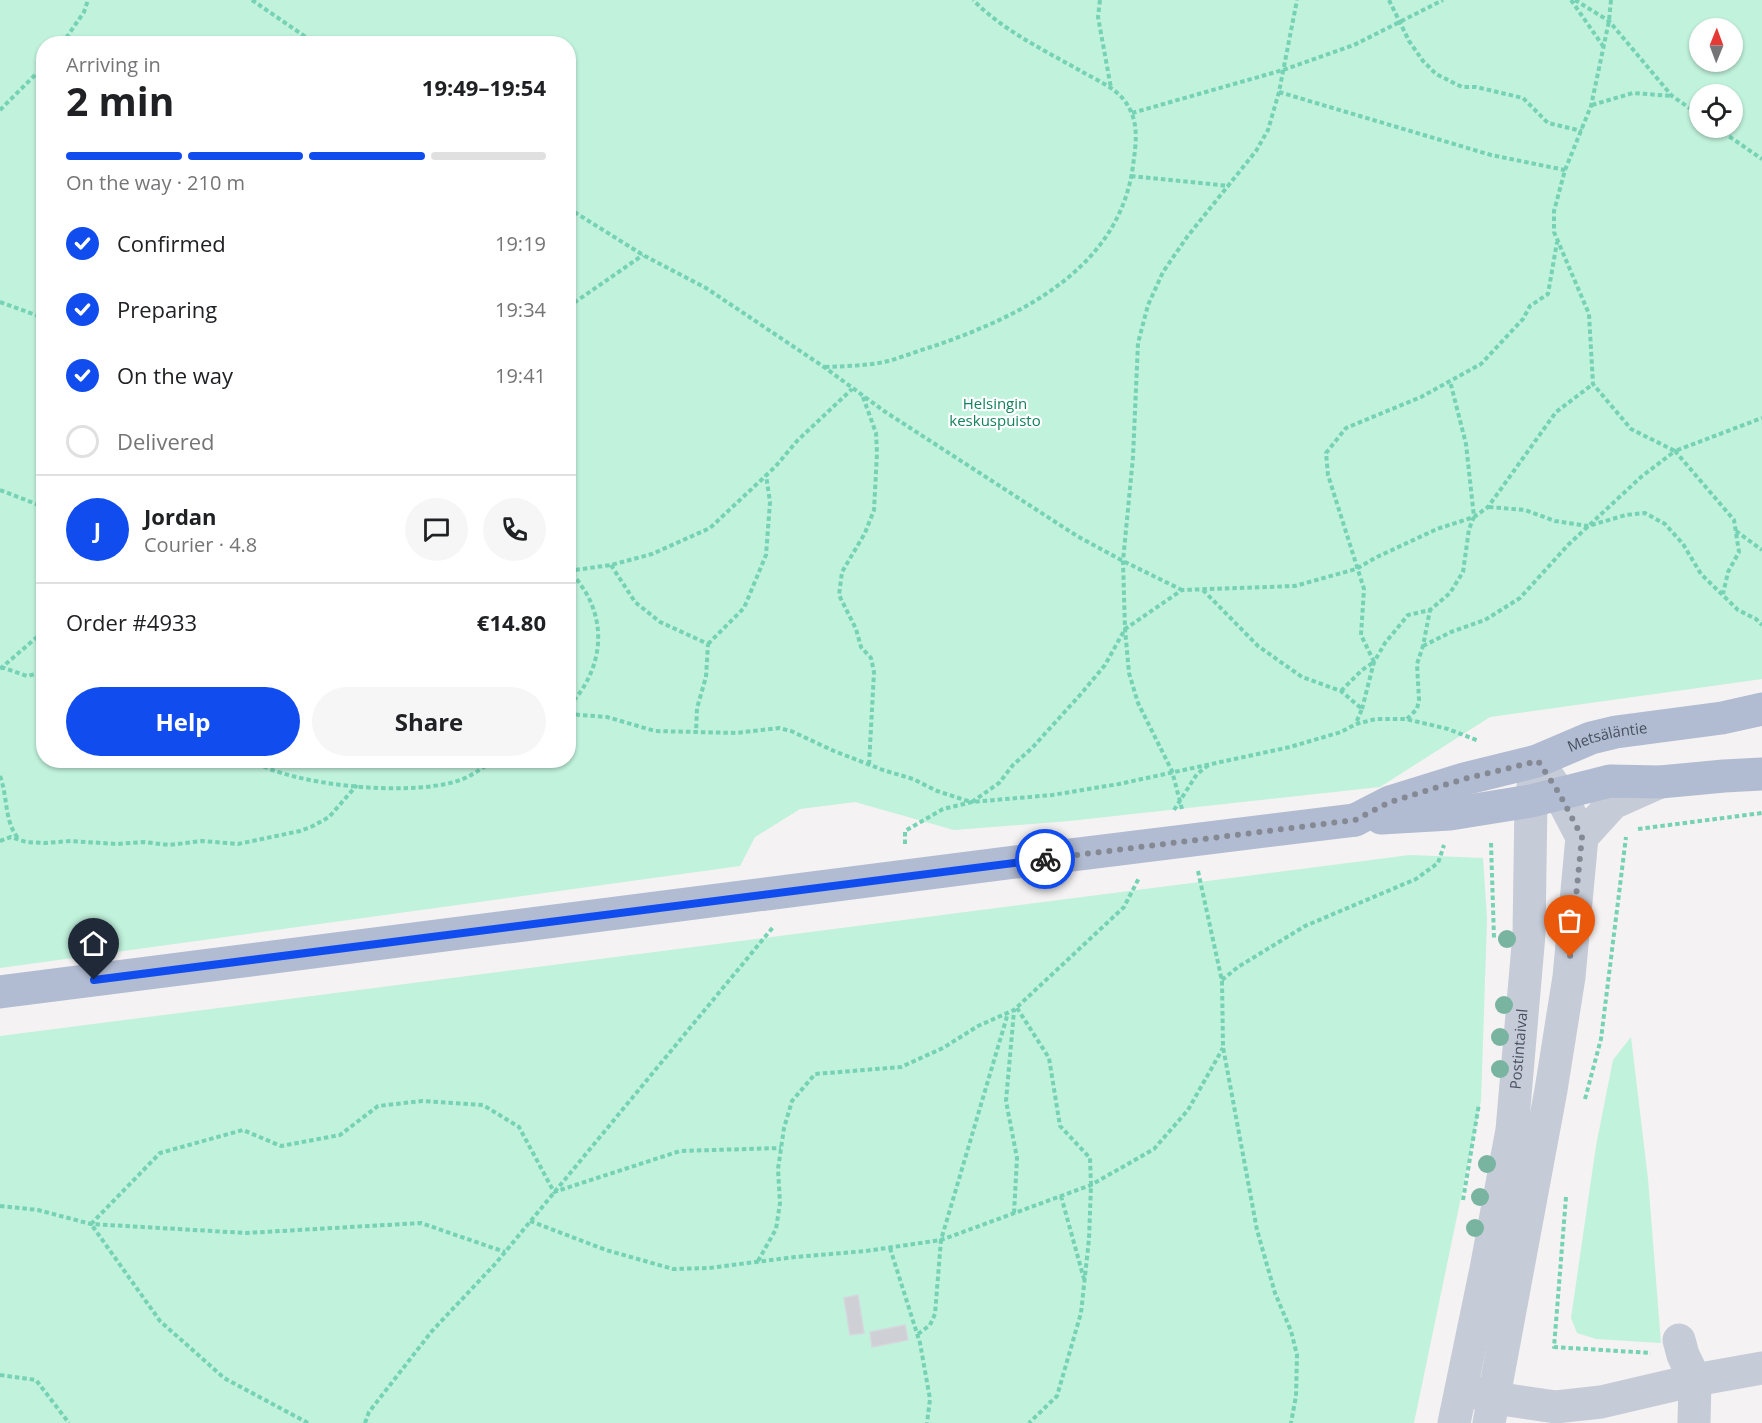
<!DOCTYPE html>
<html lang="en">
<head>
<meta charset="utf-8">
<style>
  :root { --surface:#fff; --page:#f6f6f6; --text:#202124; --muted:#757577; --line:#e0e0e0; --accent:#114cef }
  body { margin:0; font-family:"Open Sans",sans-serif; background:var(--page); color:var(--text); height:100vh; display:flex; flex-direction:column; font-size:22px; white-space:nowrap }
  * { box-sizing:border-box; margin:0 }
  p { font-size:20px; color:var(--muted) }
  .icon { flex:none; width:33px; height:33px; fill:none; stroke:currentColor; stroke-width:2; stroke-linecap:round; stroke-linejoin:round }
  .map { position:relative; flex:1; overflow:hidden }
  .drawer { position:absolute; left:36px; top:36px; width:540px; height:732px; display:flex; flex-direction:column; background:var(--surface); border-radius:24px; box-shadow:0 2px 4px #0004 }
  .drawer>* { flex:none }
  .needle { width:39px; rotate:1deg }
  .buttons { position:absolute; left:1689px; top:18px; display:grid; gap:12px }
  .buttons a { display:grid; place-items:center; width:54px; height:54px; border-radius:50%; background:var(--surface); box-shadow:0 2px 4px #0004; font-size:30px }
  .pin { position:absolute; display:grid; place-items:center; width:51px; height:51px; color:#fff; margin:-62px -26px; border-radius:50% 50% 50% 0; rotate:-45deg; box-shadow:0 0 6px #0007 }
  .pin .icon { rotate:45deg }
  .courier { position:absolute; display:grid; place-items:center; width:60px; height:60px; margin:-30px; border:4px solid #114cef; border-radius:50%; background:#fff; color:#222; box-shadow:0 2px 8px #0007 }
  .head em { font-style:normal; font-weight:700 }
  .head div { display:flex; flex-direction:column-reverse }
  .head { display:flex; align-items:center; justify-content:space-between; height:102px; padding:0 30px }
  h1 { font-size:39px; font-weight:700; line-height:45px }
  .bar { display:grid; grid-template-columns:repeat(4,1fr); gap:9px 6px; align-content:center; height:72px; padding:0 30px }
  .bar i { height:8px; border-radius:4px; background:var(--line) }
  .bar .active { background:var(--accent) }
  .bar p { grid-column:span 4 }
  .line { display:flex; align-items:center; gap:15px; padding:0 30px; border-top:2px solid var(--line) }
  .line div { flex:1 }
  .round { display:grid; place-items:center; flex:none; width:63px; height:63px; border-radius:32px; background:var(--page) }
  ol { padding:0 30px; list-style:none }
  li { display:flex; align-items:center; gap:18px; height:66px }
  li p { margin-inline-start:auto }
  li .icon { padding:6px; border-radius:50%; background:var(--accent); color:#fff; stroke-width:4 }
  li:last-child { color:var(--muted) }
  li i { width:33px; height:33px; border:3px solid var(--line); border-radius:50% }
  .cta { display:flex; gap:12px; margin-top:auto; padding:12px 30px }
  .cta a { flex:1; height:69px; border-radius:36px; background:var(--accent); color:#fff; font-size:24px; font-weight:700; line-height:69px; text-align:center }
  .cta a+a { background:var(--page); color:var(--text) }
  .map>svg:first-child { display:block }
</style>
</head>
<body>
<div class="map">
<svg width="1762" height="1423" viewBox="0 0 1762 1423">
  <rect width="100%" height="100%" fill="#f4f2f2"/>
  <!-- green -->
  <path fill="#c0f2dc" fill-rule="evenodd" d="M0 0H1762V679L1490 717 1380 787 1069 821 954 830 855 802 800 809 755 837 740 866 0 968ZM1700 28H1732V62H1700ZM44 44H568V760H44ZM1700 94H1732V128H1700Z
    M1410 855 1483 858 1487 919 1481 1101 1414 1423H0V1036Z
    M1631 1037 1648 1179 1661 1343 1596 1339 1577 1333 1571 1318 1596 1146 1613 1060Z"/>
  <!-- building -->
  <path fill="#ced0d6" stroke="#d6d6dd" stroke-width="1.5" d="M858 1295 864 1333 850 1335 844 1298Z
    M905 1325 908 1340 872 1347 870 1332Z"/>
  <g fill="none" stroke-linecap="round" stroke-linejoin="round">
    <!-- path -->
    <path stroke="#75d2b4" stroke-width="4" stroke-dasharray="4.5 3" stroke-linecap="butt" d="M252 0 316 44
      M1100 0 1098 17 1111 88
      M1389 0 1409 41 1423 61 1436 74 1462 87H1476L1523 98 1548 123 1582 131
      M1571 0 1603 46
      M1575 0 1609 21 1672 96 1700 115
      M1611 0 1609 21 1591 106 1565 170 1554 211V232L1589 314 1593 384 1631 429 1675 451 1762 418
      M62 44 84 12 88 0
      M1279 92 1491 155 1565 170
      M1592 105 1633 93 1672 96
      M0 110 44 66
      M1132 113 1283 70 1354 45 1443 0
      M1717 128 1762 159
      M1131 176 1229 186
      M568 208 643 255 706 288 824 367 884 411 1077 536 1123 561 1182 590
      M0 302 44 318
      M568 307 643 255
      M825 367C846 366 868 366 888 361 903 357 917 351 931 347 1020 317 1119 269 1133 166 1136 143 1140 120 1124 100 1113 86 1094 79 1079 70 1042 49 1004 31 973 0
      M863 397 876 433 877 453 874 510 865 533 842 572 839 595 856 629 861 647 871 658 874 672 869 765
      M0 490 44 507
      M1489 507 1525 510 1555 521 1588 526 1626 515 1645 513 1665 524 1683 544 1701 574 1738 610 1756 619 1762 625
      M1736 531 1762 550
      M611 565 635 602 660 622 708 644 706 677 697 708 696 733
      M568 567C576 579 586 590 591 603 607 640 595 679 568 707
      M568 571 611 565 652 554 710 528 775 467 797 441 852 389
      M1203 590 1258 646 1302 677 1341 691 1362 709 1356 723
      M708 644 744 608 766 555 770 502 766 475
      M1423 646 1451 632 1485 620 1520 598 1568 545 1641 477 1675 451 1734 520 1739 552 1728 572 1723 594
      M1374 662 1361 635 1364 589 1328 475 1326 453 1346 428 1421 397 1481 364 1523 319 1530 306 1548 294 1557 242
      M1 667 27 676 44 672
      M0 669 44 631
      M1341 691 1362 670 1374 662
      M1362 709 1374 662 1385 643 1408 615 1430 610 1450 593 1463 572 1469 529 1474 517 1466 444 1450 381
      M568 714 607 717 655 731 736 733 779 728 791 731 834 751 883 770 913 779 937 791 971 802
      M1407 719 1417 709 1419 700 1417 664 1423 646 1430 610
      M250 760C295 786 404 796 454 782 469 778 481 769 494 760
      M0 776C8 797 4 821 18 838
      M972 802 999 783 1013 765 1032 748 1080 695 1105 665 1125 629 1182 590 1295 586 1356 569 1377 557 1437 529 1474 517 1488 507 1556 412 1593 384
      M1182 809 1172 771 1138 703 1129 673 1125 629 1123 561 1133 457 1138 343 1148 305 1163 272 1187 237 1256 151 1268 130 1279 92 1297 0
      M1174 810 1197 774 1210 764
      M1638 829 1762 813
      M0 841 11 837 26 842 44 843 71 841 117 844 144 842 169 845 202 841 238 844 300 831 313 826 329 817 357 785
      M1491 843 1494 938
      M905 844V831L943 809 972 802 1052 795 1119 784 1290 747 1341 732 1356 724 1376 719H1406L1448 729 1479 741
      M1198 871 1222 981 1223 1047 1257 1230 1275 1293 1291 1331 1297 1355 1296 1396 1291 1423
      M1222 980 1238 967 1305 926 1416 879 1438 863 1444 845
      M1017 1008 1049 1058 1060 1126 1090 1158 1091 1185 1089 1239 1081 1313 1057 1396 1029 1423
      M1585 1099 1601 1039 1626 837
      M1061 1196 1084 1279
      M1566 1197 1554 1347 1651 1353
      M1463 1200 1479 1104
      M0 1206 38 1210 91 1224 246 1233 421 1223 505 1252
      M1014 1213 1017 1158 1006 1101 1014 1011
      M530 1221 606 1250 673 1269 709 1268 795 1257 866 1251 941 1240 1091 1185 1154 1149 1188 1110 1223 1048
      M890 1248 920 1343 930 1399 927 1423
      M758 1261 776 1229 780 1203 778 1169 784 1128 792 1101 815 1074 901 1067 943 1048 978 1026 1014 1010 1124 907 1139 878
      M918 1334 930 1325 935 1314 941 1240 1008 1013
      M0 1375 36 1380 69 1423
      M308 1423 224 1378 160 1321 91 1224 160 1153 243 1130 281 1146 340 1135 378 1106 422 1101 483 1105 519 1127 554 1192 680 1151 781 1148
      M365 1423 369 1412 432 1331 496 1263 774 926"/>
    <!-- minor -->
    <g stroke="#c5cbd7" stroke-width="33">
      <path d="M1582 837 1613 803 1660 782"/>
      <path d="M1679 1340 1683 1355 1695 1380 1694 1423"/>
      <path d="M1474 1392 1494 1398 1556 1407 1601 1402 1695 1380 1762 1368"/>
      <path id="s1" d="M1454 1423 1486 1269 1512 1130 1529 934 1531 801 1535 774"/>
      <path d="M1489 1423 1551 1090 1569 977 1582 837 1559 793 1537 761"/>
    </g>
    <!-- major -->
    <g stroke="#b1bbd1" stroke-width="33">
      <path d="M1381 818 1450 814 1531 801 1610 781 1660 782 1724 776 1762 774"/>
      <path id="s2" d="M1355 820 1390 802 1464 779 1537 761 1591 738 1616 732 1722 718 1762 709"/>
      <path d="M0 992 1055 857"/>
    </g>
    <!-- major-bridge -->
    <path stroke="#b1bbd1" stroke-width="33" d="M1055 857 1355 820"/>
  </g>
  <!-- trees -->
  <g fill="#78b4a0">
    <circle cx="1507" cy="939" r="9"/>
    <circle cx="1504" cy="1005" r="9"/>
    <circle cx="1500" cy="1037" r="9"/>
    <circle cx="1500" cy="1069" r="9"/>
    <circle cx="1487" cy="1164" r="9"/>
    <circle cx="1480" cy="1197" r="9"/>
    <circle cx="1475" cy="1228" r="9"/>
  </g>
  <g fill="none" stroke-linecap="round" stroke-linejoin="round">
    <!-- done -->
    <path stroke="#848993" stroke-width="6" stroke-dasharray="0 10.8" d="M1045 859 1355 820 1390 802 1464 779 1538 761 1559 793 1582 837 1570 957"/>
    <!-- route -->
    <path stroke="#114cef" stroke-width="8" d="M94 980 1045 859"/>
  </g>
  <g text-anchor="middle" stroke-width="4.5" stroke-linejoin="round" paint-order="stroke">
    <!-- park labels -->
    <g font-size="15" fill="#13825d" stroke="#fff">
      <text x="995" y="409">Helsingin<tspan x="995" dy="17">keskuspuisto</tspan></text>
    </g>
    <!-- street labels -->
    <g font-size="15" fill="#485160" stroke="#fff">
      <text dy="5" stroke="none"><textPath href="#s2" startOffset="267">Metsäläntie</textPath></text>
      <text dy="5" stroke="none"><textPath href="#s1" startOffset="380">Postintaival</textPath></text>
    </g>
  </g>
</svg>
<div class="buttons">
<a><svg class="needle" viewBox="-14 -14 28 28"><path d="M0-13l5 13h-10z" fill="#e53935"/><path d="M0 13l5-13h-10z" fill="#757577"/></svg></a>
<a><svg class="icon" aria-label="locate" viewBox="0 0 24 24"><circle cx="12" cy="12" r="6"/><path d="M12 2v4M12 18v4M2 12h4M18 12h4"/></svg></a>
</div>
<div class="pin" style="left:1570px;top:957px;background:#ea580c"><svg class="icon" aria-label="bag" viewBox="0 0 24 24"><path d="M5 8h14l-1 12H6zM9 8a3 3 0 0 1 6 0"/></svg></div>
<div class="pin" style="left:94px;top:980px;background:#1f2937"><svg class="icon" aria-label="home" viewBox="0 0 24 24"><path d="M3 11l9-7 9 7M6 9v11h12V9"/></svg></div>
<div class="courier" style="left:1045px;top:859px"><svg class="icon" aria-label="bike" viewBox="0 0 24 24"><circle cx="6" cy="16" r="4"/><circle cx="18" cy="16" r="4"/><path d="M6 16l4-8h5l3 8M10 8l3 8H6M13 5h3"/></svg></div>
<section class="drawer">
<div class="head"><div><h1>2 min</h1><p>Arriving in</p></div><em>19:49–19:54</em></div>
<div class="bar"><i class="active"></i><i class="active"></i><i class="active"></i><i></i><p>On the way · 210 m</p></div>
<ol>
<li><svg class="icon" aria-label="check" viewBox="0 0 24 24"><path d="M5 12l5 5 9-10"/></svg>Confirmed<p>19:19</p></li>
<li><svg class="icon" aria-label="check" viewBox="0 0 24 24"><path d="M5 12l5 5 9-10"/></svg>Preparing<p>19:34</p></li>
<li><svg class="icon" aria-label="check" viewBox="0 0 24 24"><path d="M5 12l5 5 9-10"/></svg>On the way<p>19:41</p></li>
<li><i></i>Delivered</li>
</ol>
<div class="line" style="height:108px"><b class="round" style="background:var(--accent);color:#fff">J</b><div><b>Jordan</b><p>Courier · 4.8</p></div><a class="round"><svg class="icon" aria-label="chat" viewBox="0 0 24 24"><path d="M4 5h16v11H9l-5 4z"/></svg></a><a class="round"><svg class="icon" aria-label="phone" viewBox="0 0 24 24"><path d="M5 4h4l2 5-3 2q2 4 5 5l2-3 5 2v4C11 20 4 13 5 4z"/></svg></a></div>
<div class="line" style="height:78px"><div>Order #4933</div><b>€14.80</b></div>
<div class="cta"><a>Help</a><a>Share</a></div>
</section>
</div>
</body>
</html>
